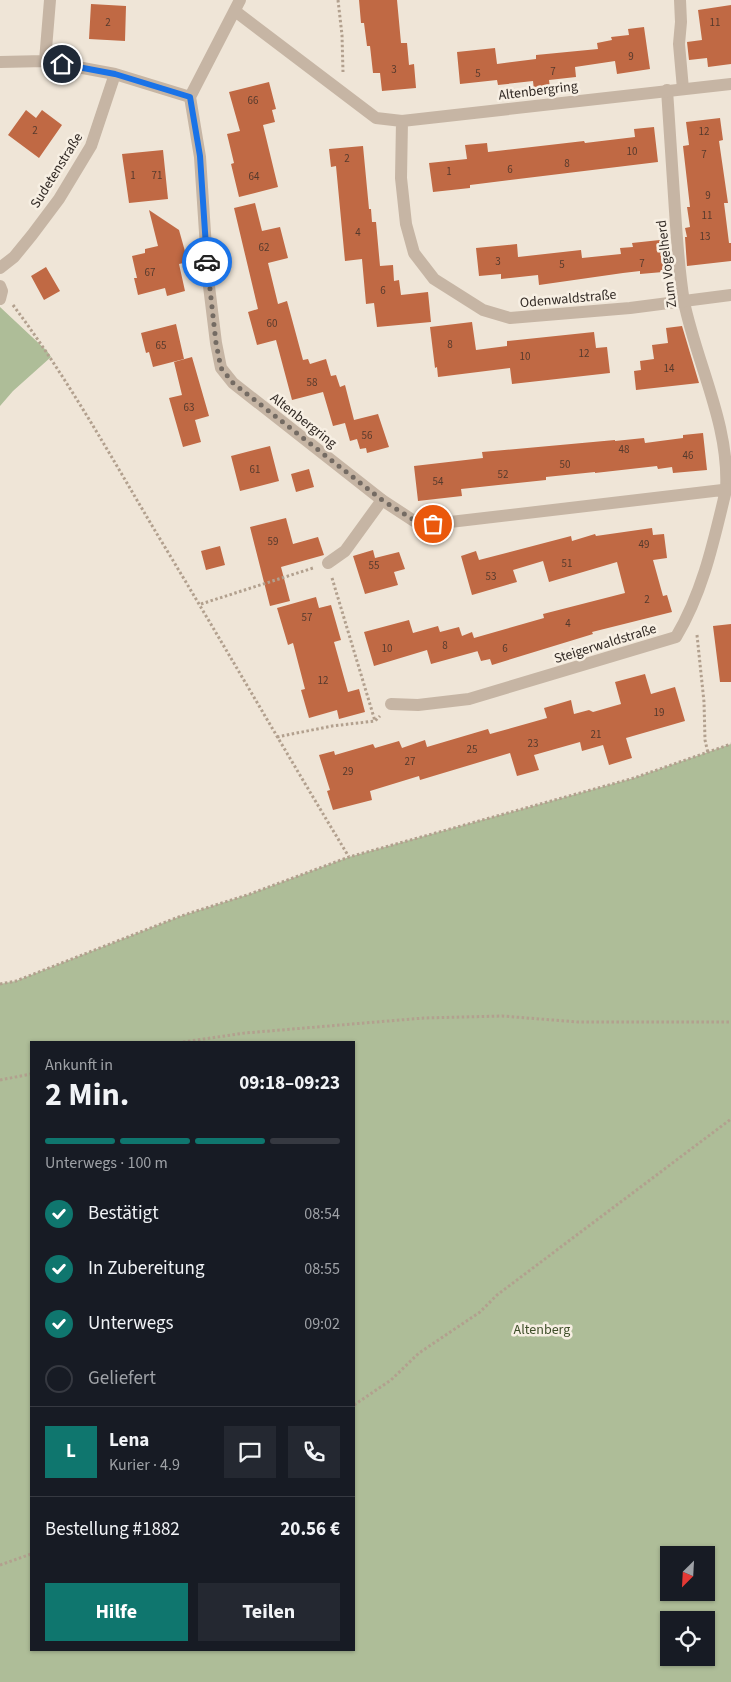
<!DOCTYPE html>
<html lang="de">
<head>
<meta charset="utf-8">
<style>
  :root { --surface:#171b24; --page:#242831; --text:#f1f3f6; --muted:#9ea1a6; --line:#363941; --accent:#0f766e }
  body { margin:0; font-family:"Source Sans 3",sans-serif; background:var(--page); color:var(--text); height:100vh; display:flex; flex-direction:column; font-size:19px; white-space:nowrap }
  * { box-sizing:border-box; margin:0 }
  p { font-size:16px; color:var(--muted) }
  .icon { flex:none; width:28px; height:28px; fill:none; stroke:currentColor; stroke-width:2; stroke-linecap:round; stroke-linejoin:round }
  .map { position:relative; flex:1; overflow:hidden }
  .panel { position:absolute; left:30px; top:1041px; width:325px; height:610px; display:flex; flex-direction:column; background:var(--surface); border-radius:0px; box-shadow:0 1px 4px #0004 }
  .panel>* { flex:none }
  .needle { width:32px; rotate:204deg }
  .fabs { position:absolute; left:660px; top:1546px; display:grid; gap:10px }
  .fabs a { display:grid; place-items:center; width:55px; height:55px; border-radius:0px; background:var(--surface); box-shadow:0 1px 4px #0004; font-size:25px }
  .pin { position:absolute; display:grid; place-items:center; width:42px; height:42px; color:#fff; margin:-21px; border:2px solid #fff; border-radius:50%; box-shadow:0 1px 5px #0007 }
  .courier { position:absolute; display:grid; place-items:center; width:50px; height:50px; margin:-25px; border:4px solid #1a73e8; border-radius:50%; background:#fff; color:#222; box-shadow:0 1px 6px #0007 }
  .headline em { font-style:normal; font-weight:700 }
  .headline div { display:flex; flex-direction:column-reverse }
  .headline { display:flex; align-items:center; justify-content:space-between; height:85px; padding:0 15px }
  h1 { font-size:32px; font-weight:700; line-height:38px }
  .bar { display:grid; grid-template-columns:repeat(4,1fr); gap:8px 5px; align-content:center; height:60px; padding:0 15px }
  .bar i { height:6px; border-radius:4px; background:var(--line) }
  .bar .on { background:var(--accent) }
  .bar p { grid-column:span 4 }
  .line { display:flex; align-items:center; gap:12px; padding:0 15px; border-top:1px solid var(--line) }
  .line div { flex:1 }
  .round { display:grid; place-items:center; flex:none; width:52px; height:52px; border-radius:0px; background:var(--page) }
  ol { padding:0 15px; list-style:none }
  li { display:flex; align-items:center; gap:15px; height:55px }
  li p { margin-inline-start:auto }
  li .icon { padding:5px; border-radius:50%; background:var(--accent); color:#fff; stroke-width:4 }
  li:last-child { color:var(--muted) }
  li i { width:28px; height:28px; border:2px solid var(--line); border-radius:50% }
  .primary-button { display:flex; gap:10px; margin-top:auto; padding:10px 15px }
  .primary-button a { flex:1; height:58px; border-radius:0px; background:var(--accent); color:#fff; font-size:20px; font-weight:700; line-height:58px; text-align:center }
  .primary-button a+a { background:var(--page); color:var(--text) }
  .map>svg:first-child { display:block }
</style>
</head>
<body>
<div class="map">
<svg width="731" height="1682" viewBox="0 0 731 1682">
  <rect width="100%" height="100%" fill="#efe5d7"/>
  <!-- green -->
  <path fill="#aebd98" fill-rule="evenodd" d="M0 307 47 351 51 357 13 391 0 406Z
    M731 744V1682H0V984L16 981 181 916 250 894 349 857 634 778ZM31 1042H354V1650H31ZM669 1555H706V1592H669ZM669 1620H706V1658H669Z"/>
  <!-- building -->
  <path fill="#c06944" d="M359 0H397L401 43H407L409 65 414 64 416 88 382 91 380 73H373L370 46H367L364 23H361Z
    M91 4 126 6 125 41 89 39Z
    M731 5V64L708 67 707 58 689 60 687 42 702 40 698 10Z
    M644 27 650 69 617 74 615 61 575 67 576 77 549 80 550 88 534 90 533 81 498 85 497 80 460 84 457 52 495 48 497 64 536 59V55L598 49 597 43 612 40 611 37 629 35 628 29Z
    M269 82 276 109 272 110 275 122 263 125 278 187 239 197 231 164 234 163 227 134 240 131 229 92Z
    M26 110 36 118 42 110 62 125 39 158 8 135Z
    M720 118 723 140 719 141 728 203H724L729 243H731V261L687 266 685 237H687L685 228 690 227 687 207H690L683 146 689 145 686 122Z
    M654 127 658 162 470 185V188L433 192 429 163 467 159 465 145 487 143 488 152 584 141 585 143 635 137 634 129Z
    M363 146 369 209H371L372 222H376L380 266 393 265 394 281 399 280 401 295 428 292 431 322 377 327 374 303 366 304 362 259 345 261 336 166 331 167 329 149Z
    M163 150 168 199 129 203 122 154Z
    M255 203 262 231 280 227 288 258 268 263 278 304 287 301 303 360 308 359 310 364 326 359 331 376 336 375 340 387 345 385 354 420 378 414 389 447 367 453 366 448 360 449 357 439 350 441 345 423 333 426 323 392 292 400 276 340 257 345 248 312 258 309 234 208Z
    M149 210 179 230 188 262 179 264 185 291 167 296 165 288 138 295 134 278H137L132 256 145 253V249L158 246Z
    M669 239 671 268 663 269V272L640 274V271L623 273 539 285 538 275 501 279V274L479 276 476 248 517 244 518 257 581 250 582 258 621 254 620 248 633 247 632 243Z
    M46 267 60 291 44 300 31 276Z
    M472 322 476 350 507 346V341L594 332 596 348 607 347 610 373 512 384 510 368 438 377 437 367 435 368 430 327Z
    M176 324 184 359 153 367 149 352 146 353 141 333Z
    M682 326 699 383 636 390 634 371 641 370 640 361 654 359 652 345 668 343 666 328Z
    M192 357 209 416 195 420 201 442 183 447 169 398 182 395 174 362Z
    M703 433 707 470 673 473 672 467 658 469 657 466 595 473V472L546 477V480L461 489 462 496 418 501 414 466 483 458 482 452 615 440V441L644 438 645 443 683 438V435Z
    M270 446 279 481 240 491 231 456Z
    M309 469 314 487 296 492 291 474Z
    M286 518 293 544 318 537 324 555 281 567 290 601 270 606 250 527Z
    M652 528 653 535 664 534 667 558 653 560 663 596 667 595 672 612 592 632 593 634 492 665 490 659 481 661 476 647 478 651 431 664 427 650 374 666 364 632 409 620 413 633 438 626 440 632 459 627 462 636 472 632 474 638 544 618 543 614 625 593 617 562 549 582 543 561 513 570 517 582 472 595 461 556 476 551 479 560 571 536 572 541 595 534 596 536Z
    M220 546 225 565 206 570 201 551Z
    M373 550 375 558 399 552 405 569 394 572 398 585 365 594 353 556Z
    M316 597 319 608 331 605 341 640 334 642 348 692 359 689 365 712 339 719 337 710 309 718 301 690 305 689 293 643 288 645 277 608Z
    M731 624V682H720L713 626Z
    M645 674 651 694 675 687 685 721 626 738 632 758 609 765 603 745 582 751 580 742 534 755 539 770 517 776 510 753 420 780 419 776 370 791 372 800 333 810 327 791 330 790 319 755 334 751 335 755 373 744 375 748 399 741 402 748 425 740 427 747 488 729 490 734 547 718 544 708 571 700 574 714 589 710 593 712 621 704 615 682Z"/>
  <g fill="none" stroke-linecap="round" stroke-linejoin="round">
    <!-- path -->
    <path stroke="#b2a08e" stroke-width="3" stroke-dasharray="2.5 2.5" stroke-linecap="butt" d="M338 0 342 35 343 72
      M13 305C66 376 109 453 154 529 220 638 283 748 349 857
      M332 578 375 721
      M201 604 313 568
      M697 635 704 702 705 740 708 753
      M277 737 332 726 375 721 380 716
      M0 984 16 981 181 916 250 894 349 857 634 778 731 744
      M183 1042 245 1033 424 1018 502 1016 578 1022H731
      M0 1080 31 1074
      M354 1405 391 1380 419 1353 480 1312 497 1295 731 1119
      M0 1565 31 1554"/>
    <!-- lane -->
    <path stroke="#c6b5a4" stroke-width="12" d="M680 0 681 22 679 44 683 89
      M667 90C670 130 672 171 675 211 677 241 679 272 684 302 697 364 730 426 726 490
      M328 563 345 551 382 500"/>
    <!-- street -->
    <path stroke="#c6b5a4" stroke-width="12" d="M240 0 190 97 200 157 208 278 216 343 221 368 233 383 382 500 414 521 433 524 731 489
      M235 11 376 118 402 121 731 84
      M45 61 50 0
      M0 62 45 61 115 74 190 97
      M402 121 401 178 406 224 414 253 434 279 483 310 510 318 630 308 731 295
      M0 268 14 257 32 235 59 199 91 146 115 74
      M0 286 2 291 0 299
      M391 704 418 705 469 699 676 637C703 592 714 540 726 490"/>
  </g>
  <g fill="none" stroke-linecap="round" stroke-linejoin="round">
    <!-- done -->
    <path stroke="#746b63" stroke-width="5" stroke-dasharray="0 9" d="M207 262 216 343 221 368 233 383 382 500 414 520 433 524"/>
    <!-- route -->
    <path stroke="#1a73e8" stroke-width="6" d="M62 64 115 74 190 97 200 156 207 262"/>
  </g>
  <g text-anchor="middle" stroke-width="5" stroke-linejoin="round" paint-order="stroke">
    <!-- number labels -->
    <g font-size="11" fill="#563a2d">
      <text x="108" y="26">2</text>
      <text x="715" y="26">11</text>
      <text x="631" y="60">9</text>
      <text x="394" y="73">3</text>
      <text x="553" y="75">7</text>
      <text x="478" y="77">5</text>
      <text x="253" y="104">66</text>
      <text x="35" y="134">2</text>
      <text x="704" y="135">12</text>
      <text x="632" y="155">10</text>
      <text x="704" y="158">7</text>
      <text x="347" y="162">2</text>
      <text x="567" y="167">8</text>
      <text x="510" y="173">6</text>
      <text x="449" y="175">1</text>
      <text x="133" y="179">1</text>
      <text x="157" y="179">71</text>
      <text x="254" y="180">64</text>
      <text x="708" y="199">9</text>
      <text x="707" y="219">11</text>
      <text x="358" y="236">4</text>
      <text x="705" y="240">13</text>
      <text x="264" y="251">62</text>
      <text x="498" y="265">3</text>
      <text x="642" y="267">7</text>
      <text x="562" y="268">5</text>
      <text x="150" y="276">67</text>
      <text x="383" y="294">6</text>
      <text x="272" y="327">60</text>
      <text x="450" y="348">8</text>
      <text x="161" y="349">65</text>
      <text x="584" y="357">12</text>
      <text x="525" y="360">10</text>
      <text x="669" y="372">14</text>
      <text x="312" y="386">58</text>
      <text x="189" y="411">63</text>
      <text x="367" y="439">56</text>
      <text x="624" y="453">48</text>
      <text x="688" y="459">46</text>
      <text x="565" y="468">50</text>
      <text x="255" y="473">61</text>
      <text x="503" y="478">52</text>
      <text x="438" y="485">54</text>
      <text x="273" y="545">59</text>
      <text x="644" y="548">49</text>
      <text x="567" y="567">51</text>
      <text x="374" y="569">55</text>
      <text x="491" y="580">53</text>
      <text x="647" y="603">2</text>
      <text x="307" y="621">57</text>
      <text x="568" y="627">4</text>
      <text x="445" y="649">8</text>
      <text x="387" y="652">10</text>
      <text x="505" y="652">6</text>
      <text x="323" y="684">12</text>
      <text x="659" y="716">19</text>
      <text x="596" y="738">21</text>
      <text x="533" y="747">23</text>
      <text x="472" y="753">25</text>
      <text x="410" y="765">27</text>
      <text x="348" y="775">29</text>
    </g>
    <!-- street labels -->
    <g font-size="14" fill="#322a25" stroke="#f7efe3">
      <text transform="translate(538 90) rotate(-7)" y="5">Altenbergring</text>
      <text transform="translate(56 170) rotate(-58)" y="5">Sudetenstraße</text>
      <text transform="translate(666 264) rotate(-97)" y="5">Zum Vogelherd</text>
      <text transform="translate(568 298) rotate(-5)" y="5">Odenwaldstraße</text>
      <text transform="translate(304 420) rotate(38)" y="5">Altenbergring</text>
      <text transform="translate(605 643) rotate(-17)" y="5">Steigerwaldstraße</text>
    </g>
    <!-- park labels -->
    <g font-size="14" fill="#3f4f2a" stroke="#f7efe3">
      <text x="542" y="1334">Altenberg</text>
    </g>
  </g>
</svg>
<div class="fabs">
<a><svg class="needle" viewBox="-14 -14 28 28"><path d="M0-13l5 13h-10z" fill="#e53935"/><path d="M0 13l5-13h-10z" fill="#9ea1a6"/></svg></a>
<a><svg class="icon" aria-label="locate" viewBox="0 0 24 24"><circle cx="12" cy="12" r="6"/><path d="M12 2v4M12 18v4M2 12h4M18 12h4"/></svg></a>
</div>
<div class="pin" style="left:433px;top:524px;background:#ea580c"><svg class="icon" aria-label="bag" viewBox="0 0 24 24"><path d="M5 8h14l-1 12H6zM9 8a3 3 0 0 1 6 0"/></svg></div>
<div class="pin" style="left:62px;top:64px;background:#1f2937"><svg class="icon" aria-label="home" viewBox="0 0 24 24"><path d="M3 11l9-7 9 7M6 9v11h12V9"/></svg></div>
<div class="courier" style="left:207px;top:262px"><svg class="icon" aria-label="car" viewBox="0 0 24 24"><path d="M5 17H2v-5l4-1 3-4h7l3 4 3 1v5h-3M9 17h6M6 11h13"/><circle cx="7" cy="17" r="2"/><circle cx="17" cy="17" r="2"/></svg></div>
<section class="panel">
<div class="headline"><div><h1>2 Min.</h1><p>Ankunft in</p></div><em>09:18–09:23</em></div>
<div class="bar"><i class="on"></i><i class="on"></i><i class="on"></i><i></i><p>Unterwegs · 100 m</p></div>
<ol>
<li><svg class="icon" aria-label="check" viewBox="0 0 24 24"><path d="M5 12l5 5 9-10"/></svg>Bestätigt<p>08:54</p></li>
<li><svg class="icon" aria-label="check" viewBox="0 0 24 24"><path d="M5 12l5 5 9-10"/></svg>In Zubereitung<p>08:55</p></li>
<li><svg class="icon" aria-label="check" viewBox="0 0 24 24"><path d="M5 12l5 5 9-10"/></svg>Unterwegs<p>09:02</p></li>
<li><i></i>Geliefert</li>
</ol>
<div class="line" style="height:90px"><b class="round" style="background:var(--accent);color:#fff">L</b><div><b>Lena</b><p>Kurier · 4.9</p></div><a class="round"><svg class="icon" aria-label="chat" viewBox="0 0 24 24"><path d="M4 5h16v11H9l-5 4z"/></svg></a><a class="round"><svg class="icon" aria-label="phone" viewBox="0 0 24 24"><path d="M5 4h4l2 5-3 2q2 4 5 5l2-3 5 2v4C11 20 4 13 5 4z"/></svg></a></div>
<div class="line" style="height:65px"><div>Bestellung #1882</div><b>20.56 €</b></div>
<div class="primary-button"><a>Hilfe</a><a>Teilen</a></div>
</section>
</div>
</body>
</html>
